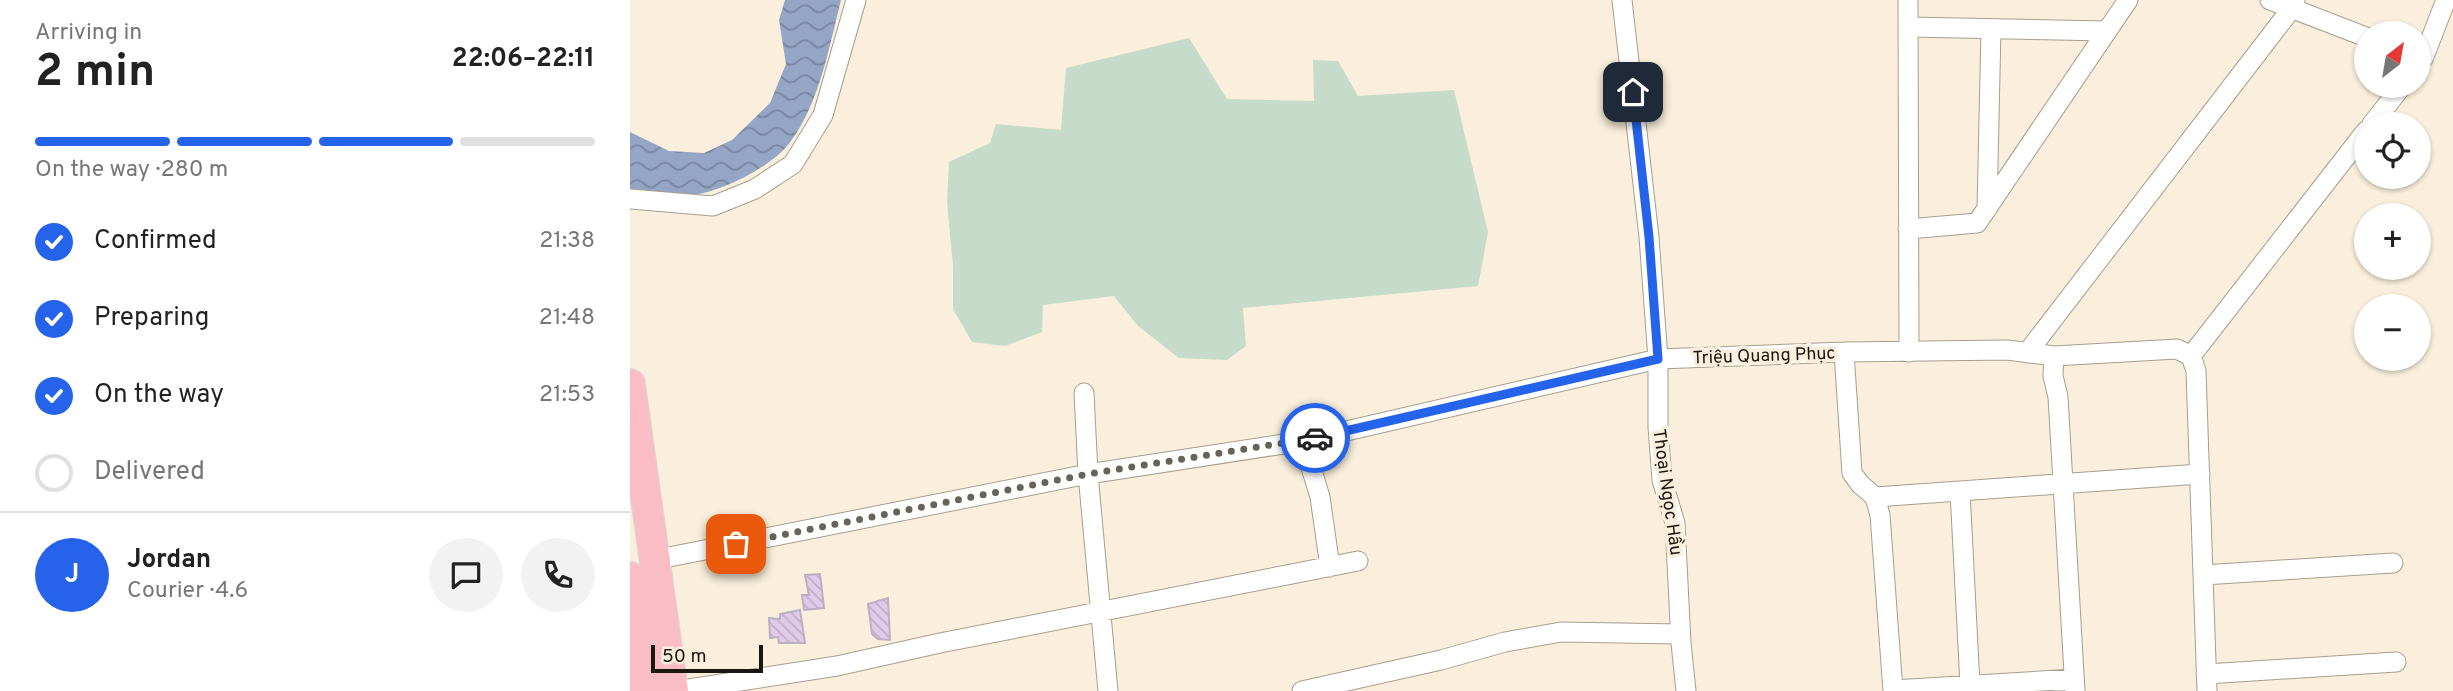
<!DOCTYPE html>
<html lang="en">
<head>
<meta charset="utf-8">
<style>
  :root { --surface:#fff; --page:#f2f2f2; --text:#222; --muted:#767676; --line:#e0e0e0; --accent:#2563eb }
  body { margin:0; font-family:Overpass,sans-serif; background:var(--page); color:var(--text); height:100vh; display:flex; flex-direction:column; font-size:26px; white-space:nowrap }
  * { box-sizing:border-box; margin:0 }
  p { font-size:23px; color:var(--muted) }
  .icon { flex:none; width:38px; height:38px; fill:none; stroke:currentColor; stroke-width:2; stroke-linecap:round; stroke-linejoin:round }
  .map { position:relative; flex:1; overflow:hidden }
  .details { display:flex; flex-direction:column; background:var(--surface); width:630px }
  .details>* { flex:none }
  .needle { width:46px; rotate:31deg }
  .buttons { position:absolute; left:1724px; top:21px; display:grid; gap:14px }
  .buttons a { display:grid; place-items:center; width:77px; height:77px; border-radius:50%; background:var(--surface); box-shadow:0 2px 5px #0004; font-size:35px }
  .scale { position:absolute; left:21px; bottom:18px; width:112px; box-sizing:border-box; padding-left:7px; border:4px solid #1a1710; border-top:0; font-size:19px; line-height:24px; white-space:nowrap; color:#1a1710; -webkit-text-stroke:5px #f9efdc; paint-order:stroke }
  .pin { position:absolute; display:grid; place-items:center; width:60px; height:60px; color:#fff; margin:-30px; border-radius:14px; box-shadow:0 4px 10px #0006 }
  .courier { position:absolute; display:grid; place-items:center; width:70px; height:70px; margin:-35px; border:5px solid #2563eb; border-radius:50%; background:#fff; color:#222; box-shadow:0 2px 9px #0007 }
  .head em { font-style:normal; font-weight:700 }
  .head div { display:flex; flex-direction:column-reverse }
  .head { display:flex; align-items:center; justify-content:space-between; height:119px; padding:0 35px }
  h1 { font-size:46px; font-weight:700; line-height:52px }
  .bar { display:grid; grid-template-columns:repeat(4,1fr); gap:10px 7px; align-content:center; height:84px; padding:0 35px }
  .bar i { height:9px; border-radius:5px; background:var(--line) }
  .bar .on { background:var(--accent) }
  .bar p { grid-column:span 4 }
  .line { display:flex; align-items:center; gap:18px; padding:0 35px; border-top:2px solid var(--line) }
  .line div { flex:1 }
  .round { display:grid; place-items:center; flex:none; width:74px; height:74px; border-radius:37px; background:var(--page) }
  ol { padding:0 35px; list-style:none }
  li { display:flex; align-items:center; gap:21px; height:77px }
  li p { margin-inline-start:auto }
  li .icon { padding:7px; border-radius:50%; background:var(--accent); color:#fff; stroke-width:4 }
  li:last-child { color:var(--muted) }
  li i { width:38px; height:38px; border:4px solid var(--line); border-radius:50% }
  main { display:flex; flex:1; min-height:0 }
  .map>svg:first-child { display:block }
</style>
</head>
<body>
<main>
<section class="details">
<div class="head"><div><h1>2 min</h1><p>Arriving in</p></div><em>22:06–22:11</em></div>
<div class="bar"><i class="on"></i><i class="on"></i><i class="on"></i><i></i><p>On the way · 280 m</p></div>
<ol>
<li><svg class="icon" aria-label="check" viewBox="0 0 24 24"><path d="M5 12l5 5 9-10"/></svg>Confirmed<p>21:38</p></li>
<li><svg class="icon" aria-label="check" viewBox="0 0 24 24"><path d="M5 12l5 5 9-10"/></svg>Preparing<p>21:48</p></li>
<li><svg class="icon" aria-label="check" viewBox="0 0 24 24"><path d="M5 12l5 5 9-10"/></svg>On the way<p>21:53</p></li>
<li><i></i>Delivered</li>
</ol>
<div class="line" style="height:126px"><b class="round" style="background:var(--accent);color:#fff">J</b><div><b>Jordan</b><p>Courier · 4.6</p></div><a class="round"><svg class="icon" aria-label="chat" viewBox="0 0 24 24"><path d="M4 5h16v11H9l-5 4z"/></svg></a><a class="round"><svg class="icon" aria-label="phone" viewBox="0 0 24 24"><path d="M5 4h4l2 5-3 2q2 4 5 5l2-3 5 2v4C11 20 4 13 5 4z"/></svg></a></div>
</section>
<div class="map">
<svg width="1823" height="691" viewBox="0 0 1823 691">
  <defs>
    <pattern id="water-waves" width="16" height="10" patternUnits="userSpaceOnUse" patternTransform="scale(1.75)"><rect width="16" height="10" fill="#95a5c5"/><path d="M0 5q4-4 8 0t8 0" fill="none" stroke="#79859f"/></pattern>
    <pattern id="building-back-hatch" width="6" height="6" patternUnits="userSpaceOnUse" patternTransform="scale(1.75)"><rect width="6" height="6" fill="#dfcaea"/><path d="M-1 5l2 2M0 0l6 6M5-1l2 2" fill="none" stroke="#bfadc8"/></pattern>
  </defs>
  <rect width="100%" height="100%" fill="#f9efdc"/>
  <!-- green -->
  <path fill="#c6dbca" d="M559 38 597 99 684 101 683 60 708 61 728 96 824 90 858 232 848 286 613 308 616 346 597 360 549 358 508 326 484 296 413 305 412 332 375 346 342 342 323 309V266L317 203 319 162 360 143 366 124 431 130 436 68Z"/>
  <!-- water -->
  <path fill="url(#water-waves)" d="M155 0H211C199 47 190 101 161 141 143 167 85 196 53 196 36 196 17 192 0 189V132L39 151 74 153 102 140 140 103 156 64 149 20Z"/>
  <!-- building -->
  <path fill="url(#building-back-hatch)" stroke="#bbb0c1" stroke-width="2" d="M190 574 194 608 174 610 172 595H179L175 575Z
    M258 598 260 640 248 639 242 634 238 604Z
    M170 610 175 643H149L148 637 140 638 139 618 150 619V614Z"/>
  <g fill="none" stroke-linecap="round" stroke-linejoin="round">
    <!-- minor casing -->
    <g stroke="#a79e8c" stroke-width="21">
      <path id="minor" d="M992 0 1019 237 1028 359V427L1032 480 1045 523 1051 643 1056 691
        M1278 0 1279 352
        M1640 0 1736 37
        M1279 27 1476 31
        M1788 57 1793 59 1816 0
        M1742 124 1772 86
        M0 199 83 206 125 189 163 164 193 115 226 0
        M1357 209 1361 29
        M1278 229 1347 223 1498 0
        M1214 352 1222 473 1230 484 1245 497 1250 515 1263 691
        M1397 353 1662 8 1665 0
        M1424 356 1423 376 1428 397 1445 691
        M1561 356 1736 131
        M454 393 458 474 478 691
        M673 441 690 497 700 567
        M1330 491 1340 685
        M1245 497 1570 474
        M24 560 458 474 673 441 1028 359 1214 352 1377 350 1424 356 1547 349 1561 356 1566 371 1577 691
        M1573 575 1763 563
        M1576 674 1766 662
        M1263 690 1444 679
        M46 691 207 666 310 643 728 561
        M672 691 811 660 875 642 931 632 1050 634"/>
    </g>
    <!-- highway casing -->
    <g stroke="#dadad9" stroke-width="32">
      <path id="highway" d="M0 384 43 691
        M0 577 13 691"/>
    </g>
    <!-- minor -->
    <use href="#minor" stroke="#fff" stroke-width="19"/>
    <!-- highway -->
    <use href="#highway" stroke="#fabdc5" stroke-width="30"/>
  </g>
  <g fill="none" stroke-linecap="round" stroke-linejoin="round">
    <!-- done -->
    <path stroke="#686357" stroke-width="7" stroke-dasharray="0 12.6" d="M106 544 458 474 685 438"/>
    <!-- route -->
    <path stroke="#2563eb" stroke-width="9" d="M685 438 1028 359 1019 237 1003 92"/>
  </g>
  <g text-anchor="middle" stroke-width="7" stroke-linejoin="round" paint-order="stroke">
    <!-- street labels -->
    <g font-size="18" fill="#1a1710" stroke="#f9efdc">
      <text transform="translate(1134 355) rotate(-2)" y="6">Triệu Quang Phục</text>
      <text transform="translate(1038 492) rotate(82)" y="6">Thoại Ngọc Hầu</text>
    </g>
  </g>
</svg>
<div class="buttons">
<a><svg class="needle" viewBox="-14 -14 28 28"><path d="M0-13l5 13h-10z" fill="#e53935"/><path d="M0 13l5-13h-10z" fill="#767676"/></svg></a>
<a><svg class="icon" aria-label="locate" viewBox="0 0 24 24"><circle cx="12" cy="12" r="6"/><path d="M12 2v4M12 18v4M2 12h4M18 12h4"/></svg></a>
<a>+</a>
<a>−</a>
</div>
<div class="scale">50 m</div>
<div class="pin" style="left:106px;top:544px;background:#ea580c"><svg class="icon" aria-label="bag" viewBox="0 0 24 24"><path d="M5 8h14l-1 12H6zM9 8a3 3 0 0 1 6 0"/></svg></div>
<div class="pin" style="left:1003px;top:92px;background:#1f2937"><svg class="icon" aria-label="home" viewBox="0 0 24 24"><path d="M3 11l9-7 9 7M6 9v11h12V9"/></svg></div>
<div class="courier" style="left:685px;top:438px"><svg class="icon" aria-label="car" viewBox="0 0 24 24"><path d="M5 17H2v-5l4-1 3-4h7l3 4 3 1v5h-3M9 17h6M6 11h13"/><circle cx="7" cy="17" r="2"/><circle cx="17" cy="17" r="2"/></svg></div>
</div>
</main>
</body>
</html>
